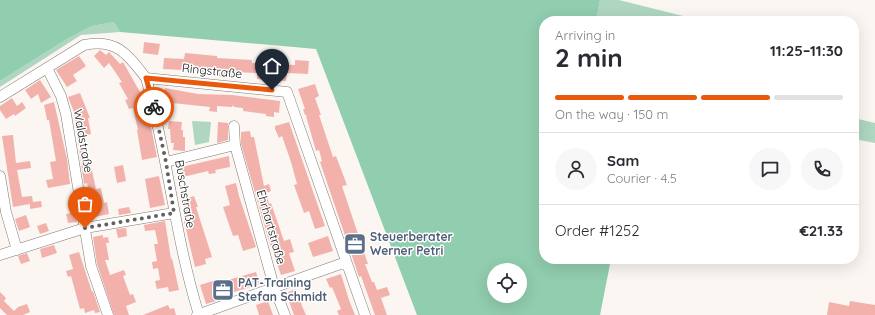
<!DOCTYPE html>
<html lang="en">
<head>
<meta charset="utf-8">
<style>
  :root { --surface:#fff; --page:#f7f7f7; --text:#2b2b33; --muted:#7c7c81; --line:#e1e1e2; --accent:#ea580c }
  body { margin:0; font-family:Quicksand,sans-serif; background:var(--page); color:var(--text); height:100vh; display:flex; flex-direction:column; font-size:15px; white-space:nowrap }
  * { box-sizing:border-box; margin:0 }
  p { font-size:13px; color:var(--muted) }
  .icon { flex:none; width:22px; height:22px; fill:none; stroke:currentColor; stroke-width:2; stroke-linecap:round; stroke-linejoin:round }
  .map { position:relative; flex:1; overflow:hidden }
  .sheet { position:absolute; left:539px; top:16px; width:320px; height:248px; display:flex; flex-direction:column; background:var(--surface); border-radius:16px; box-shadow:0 4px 16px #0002 }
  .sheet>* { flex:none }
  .controls { position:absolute; left:487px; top:263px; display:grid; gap:8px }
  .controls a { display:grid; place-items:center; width:40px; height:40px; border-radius:50%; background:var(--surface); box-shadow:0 4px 16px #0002; font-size:20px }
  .pin { position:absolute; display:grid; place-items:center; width:34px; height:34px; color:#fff; margin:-41px -17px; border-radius:50% 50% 50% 0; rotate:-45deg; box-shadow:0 0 4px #0007 }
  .pin .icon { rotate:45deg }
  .courier { position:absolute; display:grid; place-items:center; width:40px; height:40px; margin:-20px; border:3px solid #ea580c; border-radius:50%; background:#fff; color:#222; box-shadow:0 1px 5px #0007 }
  .head em { font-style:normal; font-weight:700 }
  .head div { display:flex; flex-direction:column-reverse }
  .head { display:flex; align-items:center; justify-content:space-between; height:68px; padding:0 16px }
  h1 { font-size:26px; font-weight:700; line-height:30px }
  .bar { display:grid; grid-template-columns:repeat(4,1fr); gap:6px 4px; align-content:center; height:48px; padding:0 16px }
  .bar i { height:5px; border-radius:3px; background:var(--line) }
  .bar .active { background:var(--accent) }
  .bar p { grid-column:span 4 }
  .line { display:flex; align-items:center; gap:10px; padding:0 16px; border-top:1px solid var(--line) }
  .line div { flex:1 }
  .round { display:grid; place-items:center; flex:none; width:42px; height:42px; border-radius:21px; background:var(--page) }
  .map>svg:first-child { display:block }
</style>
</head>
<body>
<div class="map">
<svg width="875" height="315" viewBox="0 0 875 315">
  <rect width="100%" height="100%" fill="#fbf6f1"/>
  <!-- green -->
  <path fill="#aed6c1" d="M600 0H619L703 21H596Z
    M114 22 120 32 81 35 0 87V81L67 39 92 26Z
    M854 118 875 123V143L854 139Z
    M192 121 211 122 209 142 195 145Z"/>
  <!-- forest -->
  <path fill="#91cdaf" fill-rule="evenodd" d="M0 0H600L596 21H544V259H611L600 315H417L316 49 120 32 114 22 92 26 67 39 0 81ZM494 270H520V296H494Z"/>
  <!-- building -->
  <path fill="#f2b2ab" d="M144 42 160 44 158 55 143 53Z
    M100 50 106 55 109 52 120 64 123 62 140 92 151 127 157 157 142 160 137 130H138L133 108 129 109 125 100 128 99 119 83 122 82 109 63 104 68 94 56Z
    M185 53 217 56V58L252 60V63L295 65V60L309 61 308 74 287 73 286 81 257 79V73L234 72 233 78 202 74V71L163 69 164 58 184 59Z
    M79 56 86 66 73 75 77 81 67 87 56 70Z
    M40 80 51 97 41 103 38 94 31 99 25 90Z
    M315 84 319 96 315 98 321 115H319L333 157 336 156 347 185 342 186 368 264H365L372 282H374L377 290 387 287 390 295 381 298 387 315H375L361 276 359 277 353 259 320 162 322 161 319 150 316 151 306 116 307 115H305L303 109H305L298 89Z
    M165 88 198 94 232 95 280 101 279 113 274 112V117L266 116V114L243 111V108L234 107 233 105 232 107 217 106V112L209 111 210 107 163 102Z
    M80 93 90 118H88L91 134 83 136 87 158 89 157 96 189 101 188 104 203 107 202 109 214 90 218 88 206 92 205 87 183 84 184 74 112 68 97Z
    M12 98 17 106 22 102 26 108 15 116 14 114 6 119 0 110V106Z
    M54 102 67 159 70 184 48 188 46 180 53 179 50 162 56 161 49 120H47L44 105Z
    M169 121 182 122 181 130H183V137H185V151L173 150 174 143H171L170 129H168Z
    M218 122 228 123V140L217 143Z
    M289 122 325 226 315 229 309 211 304 213 294 185 297 184 291 162 282 136 279 138 275 129V126Z
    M250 131 251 137H254L264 186 269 184 271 191 266 193 269 204 271 203 284 241 290 239 294 252 289 253 295 271 281 275 268 238 241 144V132Z
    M13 135 16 163 30 161 31 168 17 170 22 197 32 196 33 202 41 201 42 207 30 209V204L13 207 2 136Z
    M229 156 230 167 215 170 216 173 209 174 208 171 179 178 177 168Z
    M123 165 126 181 117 183 114 167Z
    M159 176 165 205 150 208 145 179Z
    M236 183 239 196 256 247 243 251 238 235 233 236 223 207 230 205 225 186Z
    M194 196 198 207H196L212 257 205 259 206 264 195 267 184 221 188 219 182 200Z
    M129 207 131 213 119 215 118 209Z
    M76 212 77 222 68 223 66 214Z
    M26 215 30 227 19 231 15 219Z
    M165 221 171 259 172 258 179 290 169 292 168 287 157 289 155 281 160 280 158 268 153 269 152 262 157 261 154 244H158L155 230 145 231 144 225Z
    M46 223 49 231 40 234 37 226Z
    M126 228 127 236 118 238 116 229Z
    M103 235V238L108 237 109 243H106L109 260H105L110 275 124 270 126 275 123 276 130 295 133 294 136 302 126 306 129 315H114L97 264 93 237Z
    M328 236 333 251 313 257 308 243Z
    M54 245 57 253 42 258 40 249Z
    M79 252 92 292 93 291 100 312 95 313 94 310 85 313 84 308 80 309 71 276 68 277 66 271 73 269 69 255Z
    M27 253 30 261 21 264 18 256Z
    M256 272 260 284 218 297 219 300 206 304 200 285 213 281 214 284Z
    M341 274 349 300 355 315H339L337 311 341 309 332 287 330 288 326 279Z
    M296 289 302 306 306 315H294L286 293Z
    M0 292 6 298 4 301 14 311 18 307 27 304 30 312 23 315H7L0 308Z
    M268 301 273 315H259L256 305Z
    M850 301 875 305V315H827L829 302 849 306Z
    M168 305 170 309 174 308 176 315H143Z"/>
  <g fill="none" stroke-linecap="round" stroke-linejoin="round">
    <!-- minor casing -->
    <g stroke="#7f7a76" stroke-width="11">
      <path id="minor" d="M47 68 61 96 66 114 91 266 108 315
        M146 78C168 156 175 238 199 315
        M0 97 84 45C117 38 128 55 146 78L287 92 365 315
        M234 126 235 145
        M166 162 235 145 274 287 285 315
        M0 176 6 212 17 250
        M0 255 85 228 174 213
        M197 315 346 262"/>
    </g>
    <!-- minor -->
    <use href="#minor" stroke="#fff" stroke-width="10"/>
  </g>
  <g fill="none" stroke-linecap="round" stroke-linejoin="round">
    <!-- done -->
    <path stroke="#64605e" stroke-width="4" stroke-dasharray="0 7.2" d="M85 228 174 213 166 162 154 107"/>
    <!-- route -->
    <path stroke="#ea580c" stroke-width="5" d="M154 107 146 78 272 90"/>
  </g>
  <!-- icons -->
  <defs>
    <g id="office-square" transform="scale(1.15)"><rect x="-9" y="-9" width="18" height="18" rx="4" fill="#5c6f8a" stroke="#fff"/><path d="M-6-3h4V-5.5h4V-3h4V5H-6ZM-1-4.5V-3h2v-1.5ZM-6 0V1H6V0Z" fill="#fff"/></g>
  </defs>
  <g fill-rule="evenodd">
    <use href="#office-square" x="355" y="244"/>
    <use href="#office-square" x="223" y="290"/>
  </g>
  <g text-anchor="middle" stroke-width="3" stroke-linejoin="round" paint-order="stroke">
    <!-- street labels -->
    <g font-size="12" fill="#12100f" stroke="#fff">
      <text transform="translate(212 71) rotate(6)" y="4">Ringstraße</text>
      <text transform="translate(83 141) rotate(80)" y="4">Waldstraße</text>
      <text transform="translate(185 194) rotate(80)" y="4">Buschstraße</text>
      <text transform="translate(271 227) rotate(74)" y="4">Ehrhartstraße</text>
    </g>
    <!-- service labels -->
    <g font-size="12" font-weight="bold" fill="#4e5e75" stroke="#fff" text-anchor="start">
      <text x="370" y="241">Steuerberater<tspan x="370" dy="14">Werner Petri</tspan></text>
      <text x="238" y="287">PAT-Training<tspan x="238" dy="14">Stefan Schmidt</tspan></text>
    </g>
  </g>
</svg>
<div class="controls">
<a><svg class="icon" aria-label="locate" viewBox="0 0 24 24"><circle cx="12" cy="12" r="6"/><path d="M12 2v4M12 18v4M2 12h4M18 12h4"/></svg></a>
</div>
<div class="pin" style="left:85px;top:228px;background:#ea580c"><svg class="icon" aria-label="bag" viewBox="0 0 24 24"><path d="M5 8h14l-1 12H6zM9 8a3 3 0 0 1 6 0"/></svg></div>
<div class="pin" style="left:272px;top:90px;background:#1f2937"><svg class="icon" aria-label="home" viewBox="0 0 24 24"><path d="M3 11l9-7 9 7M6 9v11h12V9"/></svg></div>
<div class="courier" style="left:154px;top:107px"><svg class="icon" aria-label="bike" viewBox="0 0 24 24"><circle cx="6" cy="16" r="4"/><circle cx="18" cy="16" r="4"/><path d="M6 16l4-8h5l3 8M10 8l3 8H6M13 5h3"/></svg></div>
<section class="sheet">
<div class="head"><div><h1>2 min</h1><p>Arriving in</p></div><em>11:25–11:30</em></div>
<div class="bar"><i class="active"></i><i class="active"></i><i class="active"></i><i></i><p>On the way · 150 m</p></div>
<div class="line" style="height:72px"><a class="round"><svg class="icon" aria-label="person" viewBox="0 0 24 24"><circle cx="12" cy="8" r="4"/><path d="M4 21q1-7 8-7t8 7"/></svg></a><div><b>Sam</b><p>Courier · 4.5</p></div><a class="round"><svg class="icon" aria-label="chat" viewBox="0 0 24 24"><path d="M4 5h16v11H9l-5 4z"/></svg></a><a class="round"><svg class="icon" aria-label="phone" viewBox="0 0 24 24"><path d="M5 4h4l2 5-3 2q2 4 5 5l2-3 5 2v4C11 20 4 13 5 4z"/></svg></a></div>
<div class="line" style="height:52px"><div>Order #1252</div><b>€21.33</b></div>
</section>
</div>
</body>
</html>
